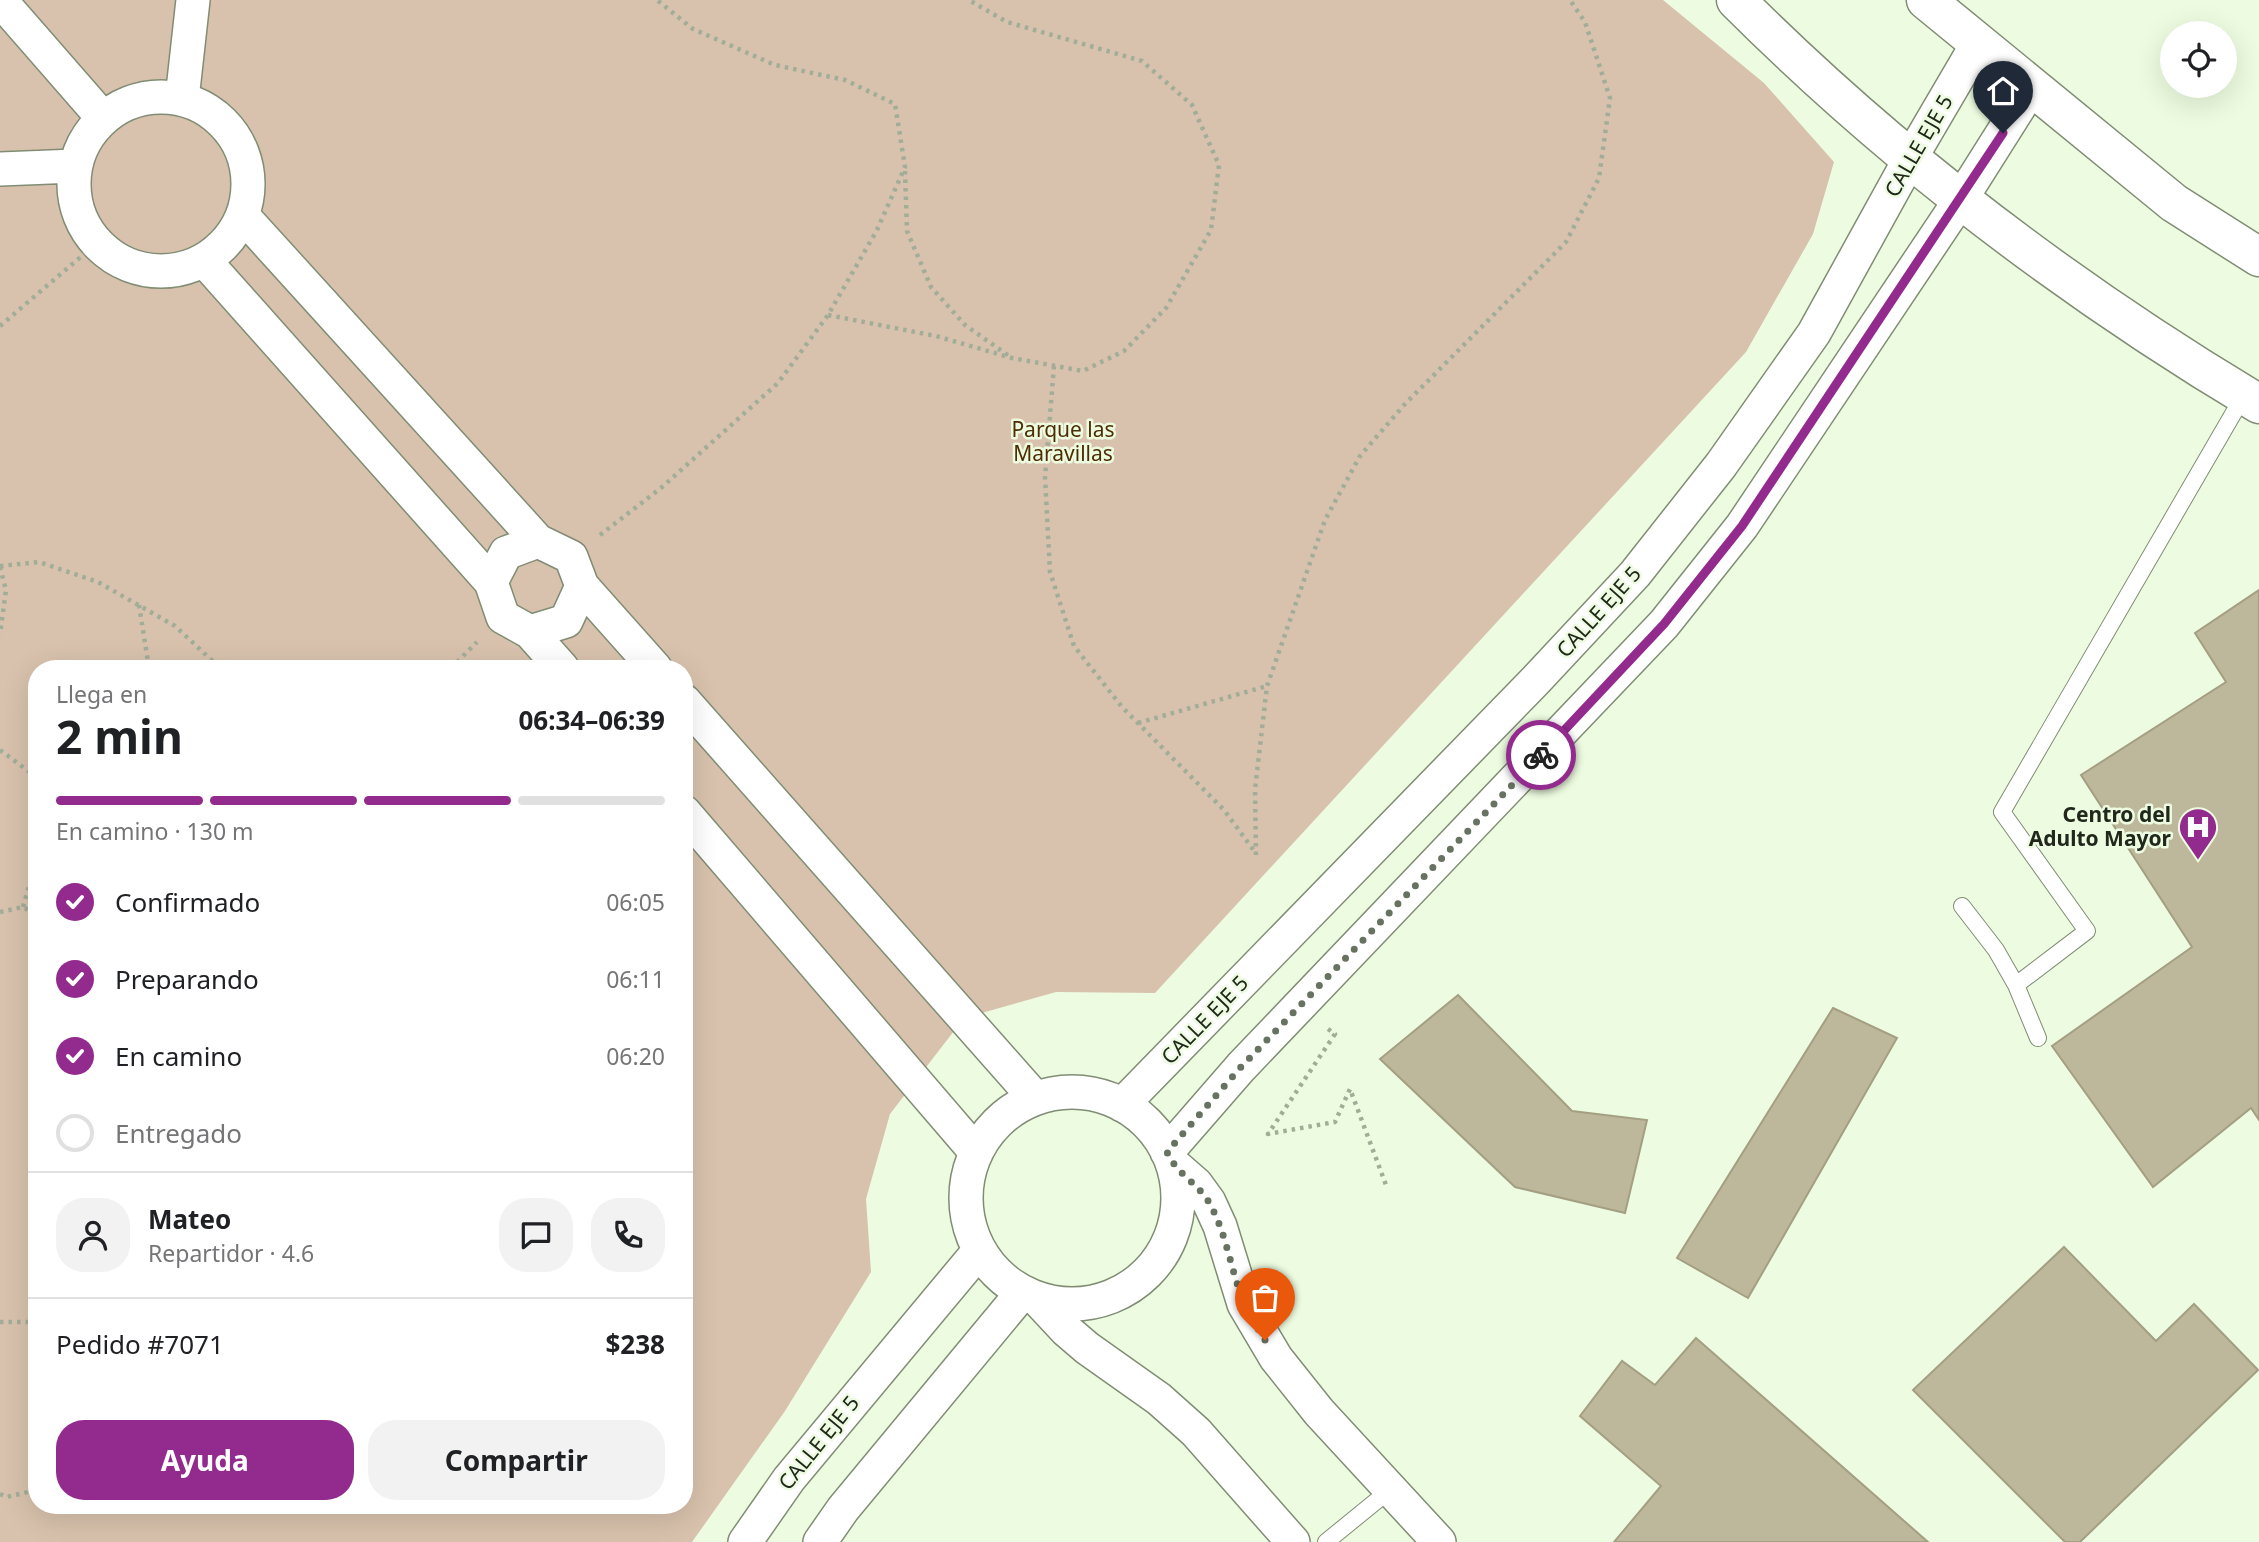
<!DOCTYPE html>
<html lang="es">
<head>
<meta charset="utf-8">
<style>
  :root { --surface:#fff; --page:#f2f2f2; --text:#202124; --muted:#757577; --line:#e0e0e0; --accent:#932a8e }
  body { margin:0; font-family:"Noto Sans",sans-serif; background:var(--page); color:var(--text); height:100vh; display:flex; flex-direction:column; font-size:26px; white-space:nowrap }
  * { box-sizing:border-box; margin:0 }
  p { font-size:23px; color:var(--muted) }
  .icon { flex:none; width:38px; height:38px; fill:none; stroke:currentColor; stroke-width:2; stroke-linecap:round; stroke-linejoin:round }
  .map { position:relative; flex:1; overflow:hidden }
  .panel { position:absolute; left:28px; top:660px; width:665px; height:854px; display:flex; flex-direction:column; background:var(--surface); border-radius:28px; box-shadow:0 7px 28px #0002 }
  .panel>* { flex:none }
  .controls { position:absolute; left:2160px; top:21px; display:grid; gap:14px }
  .controls a { display:grid; place-items:center; width:77px; height:77px; border-radius:50%; background:var(--surface); box-shadow:0 7px 28px #0002; font-size:35px }
  .pin { position:absolute; display:grid; place-items:center; width:60px; height:60px; color:#fff; margin:-72px -30px; border-radius:50% 50% 50% 0; rotate:-45deg; box-shadow:0 0 7px #0007 }
  .pin .icon { rotate:45deg }
  .courier { position:absolute; display:grid; place-items:center; width:70px; height:70px; margin:-35px; border:5px solid #932a8e; border-radius:50%; background:#fff; color:#222; box-shadow:0 2px 9px #0007 }
  .overview em { font-style:normal; font-weight:700 }
  .overview div { display:flex; flex-direction:column-reverse }
  .overview { display:flex; align-items:center; justify-content:space-between; height:119px; padding:0 28px }
  h1 { font-size:46px; font-weight:700; line-height:52px }
  .bar { display:grid; grid-template-columns:repeat(4,1fr); gap:10px 7px; align-content:center; height:84px; padding:0 28px }
  .bar i { height:9px; border-radius:5px; background:var(--line) }
  .bar .current { background:var(--accent) }
  .bar p { grid-column:span 4 }
  .line { display:flex; align-items:center; gap:18px; padding:0 28px; border-top:2px solid var(--line) }
  .line div { flex:1 }
  .round { display:grid; place-items:center; flex:none; width:74px; height:74px; border-radius:28px; background:var(--page) }
  ol { padding:0 28px; list-style:none }
  li { display:flex; align-items:center; gap:21px; height:77px }
  li p { margin-inline-start:auto }
  li .icon { padding:7px; border-radius:50%; background:var(--accent); color:#fff; stroke-width:4 }
  li:last-child { color:var(--muted) }
  li i { width:38px; height:38px; border:4px solid var(--line); border-radius:50% }
  .action { display:flex; gap:14px; margin-top:auto; padding:14px 28px }
  .action a { flex:1; height:80px; border-radius:28px; background:var(--accent); color:#fff; font-size:28px; font-weight:700; line-height:80px; text-align:center }
  .action a+a { background:var(--page); color:var(--text) }
  .map>svg:first-child { display:block }
</style>
</head>
<body>
<div class="map">
<svg width="2259" height="1542" viewBox="0 0 2259 1542">
  <rect width="100%" height="100%" fill="#edfce0"/>
  <!-- green -->
  <path fill="#d8c2ad" fill-rule="evenodd" d="M0 0H1663L1764 83 1834 162 1813 234 1746 352 1155 993 1056 992 964 1018 890 1114 866 1199 871 1272 785 1411 692 1542H0ZM37 668H684V1505H37Z"/>
  <!-- building -->
  <path fill="#bdb79b" stroke="#a49f83" stroke-width="2" d="M2259 590V1120L2251 1108 2153 1187 2052 1046 2192 947 2081 775 2226 682 2195 633Z
    M1458 995 1572 1111 1647 1120 1625 1213 1515 1187 1380 1059Z
    M1833 1008 1897 1038 1748 1298 1677 1258Z
    M2064 1247 2156 1341 2194 1304 2258 1370 2080 1542H2065L1913 1390Z
    M1696 1338 1928 1542H1614L1661 1486 1580 1416 1622 1361 1655 1385Z"/>
  <g fill="none" stroke-linecap="round" stroke-linejoin="round">
    <!-- lane casing -->
    <g stroke="#808d74" stroke-width="18">
      <path id="lane" d="M1962 906 1996 950 2016 985 2038 1038
        M2016 985 2087 931 2002 812 2244 395
        M1326 1542 1391 1489"/>
    </g>
    <!-- street casing -->
    <g stroke="#808d74" stroke-width="36">
      <path id="street" d="M0 0 103 118
        M74 184a87 87 0 1 1 174 0a87 87 0 1 1-174 0Z
        M182 99 193 0
        M0 169 75 166
        M243 216 538 541 571 557 582 586 655 668
        M204 260 491 582 503 617 530 632 562 668
        M491 582 506 553 538 541
        M530 632 566 621 582 586
        M684 701 1035 1098
        M684 812 976 1152
        M966 1198a106 106 0 1 1 212 0a106 106 0 1 1-212 0Z
        M1122 1105 1536 680 1635 574 1721 465 1814 333 1910 159 1978 43
        M1167 1152 1241 1067 1664 624 1742 526 1961 199 2031 88
        M1173 1164 1196 1184 1209 1202 1220 1226 1244 1304 1276 1358 1319 1412 1439 1542
        M1038 1300 1066 1330 1087 1348 1159 1399 1196 1432 1293 1542
        M745 1542 789 1479 979 1251
        M820 1542 843 1509 1022 1293"/>
    </g>
    <!-- secondary casing -->
    <g stroke="#808d74" stroke-width="41">
      <path id="secondary" d="M1736 0C1892 156 2070 291 2259 404
        M1926 0 2174 203 2259 257"/>
    </g>
    <!-- path -->
    <path stroke="#a2ad98" stroke-width="4.5" stroke-dasharray="3.5 5" stroke-linecap="butt" d="M905 171 907 231 931 287 965 325 1009 356
      M828 315 936 336 1012 358 1083 371 1124 351 1166 308 1211 230 1219 165 1192 105 1142 61 1007 22 969 0
      M0 326 97 243
      M1054 366 1045 477 1050 572 1074 646 1122 707 1224 810 1255 852
      M600 535 661 488 778 383 828 315 877 230 905 167 895 104 845 80 775 65 693 29 657 0
      M0 566 39 562 98 582 175 626 220 668
      M0 567 6 590 0 634
      M139 605 149 668
      M451 668 477 642
      M1138 723 1267 686
      M0 750 31 773 37 804
      M1256 855 1255 789 1267 686 1325 520 1360 456 1405 404 1566 242 1599 178 1610 98 1585 22 1570 0
      M23 907 34 868 37 837
      M0 912 23 907 37 915
      M1328 1029 1335 1034 1268 1134 1335 1122 1350 1089 1386 1185
      M37 1065V1073
      M0 1322H37
      M0 1494 6 1497 37 1490"/>
    <!-- lane -->
    <use href="#lane" stroke="#fff" stroke-width="16"/>
    <!-- street -->
    <use href="#street" stroke="#fff" stroke-width="33"/>
    <!-- secondary -->
    <use href="#secondary" stroke="#fff" stroke-width="38"/>
  </g>
  <g fill="none" stroke-linecap="round" stroke-linejoin="round">
    <!-- done -->
    <path stroke="#687261" stroke-width="7" stroke-dasharray="0 12.6" d="M1265 1340C1258 1328 1249 1316 1244 1303 1231 1271 1227 1236 1211 1206 1200 1184 1176 1174 1167 1152L1241 1067 1541 755"/>
    <!-- route -->
    <path stroke="#932a8e" stroke-width="9" d="M1541 755 1664 624 1742 526 2003 133"/>
  </g>
  <!-- icons -->
  <defs>
    <g id="hospital-pin" transform="scale(2.0125)"><path d="M0 17L-7.5 6A9.5 9.5 0 1 1 7.5 6Z" fill="#932a8e" stroke="#edfce0"/><path d="M-5-5h3v3.5h4V-5h3V5h-3V1.5h-4V5h-3Z" fill="#fff"/></g>
  </defs>
  <g fill-rule="evenodd">
    <use href="#hospital-pin" x="2198" y="827"/>
  </g>
  <g text-anchor="middle" stroke-width="5" stroke-linejoin="round" paint-order="stroke">
    <!-- street labels -->
    <g font-size="21" fill="#21271c" stroke="#edfce0">
      <text transform="translate(1919 146) rotate(-60)" y="7">CALLE EJE 5</text>
      <text transform="translate(1599 612) rotate(-48)" y="7">CALLE EJE 5</text>
      <text transform="translate(1205 1020) rotate(-46)" y="7">CALLE EJE 5</text>
      <text transform="translate(819 1443) rotate(-51)" y="7">CALLE EJE 5</text>
    </g>
    <!-- park labels -->
    <g font-size="21" fill="#4d2d03" stroke="#edfce0">
      <text x="1063" y="437">Parque las<tspan x="1063" dy="24">Maravillas</tspan></text>
    </g>
    <!-- poi labels -->
    <g font-size="21" font-weight="bold" fill="#21271c" stroke="#edfce0" text-anchor="end">
      <text x="2171" y="822">Centro del<tspan x="2171" dy="24">Adulto Mayor</tspan></text>
    </g>
  </g>
</svg>
<div class="controls">
<a><svg class="icon" aria-label="locate" viewBox="0 0 24 24"><circle cx="12" cy="12" r="6"/><path d="M12 2v4M12 18v4M2 12h4M18 12h4"/></svg></a>
</div>
<div class="pin" style="left:1265px;top:1340px;background:#ea580c"><svg class="icon" aria-label="bag" viewBox="0 0 24 24"><path d="M5 8h14l-1 12H6zM9 8a3 3 0 0 1 6 0"/></svg></div>
<div class="pin" style="left:2003px;top:133px;background:#1f2937"><svg class="icon" aria-label="home" viewBox="0 0 24 24"><path d="M3 11l9-7 9 7M6 9v11h12V9"/></svg></div>
<div class="courier" style="left:1541px;top:755px"><svg class="icon" aria-label="bike" viewBox="0 0 24 24"><circle cx="6" cy="16" r="4"/><circle cx="18" cy="16" r="4"/><path d="M6 16l4-8h5l3 8M10 8l3 8H6M13 5h3"/></svg></div>
<section class="panel">
<div class="overview"><div><h1>2 min</h1><p>Llega en</p></div><em>06:34–06:39</em></div>
<div class="bar"><i class="current"></i><i class="current"></i><i class="current"></i><i></i><p>En camino · 130 m</p></div>
<ol>
<li><svg class="icon" aria-label="check" viewBox="0 0 24 24"><path d="M5 12l5 5 9-10"/></svg>Confirmado<p>06:05</p></li>
<li><svg class="icon" aria-label="check" viewBox="0 0 24 24"><path d="M5 12l5 5 9-10"/></svg>Preparando<p>06:11</p></li>
<li><svg class="icon" aria-label="check" viewBox="0 0 24 24"><path d="M5 12l5 5 9-10"/></svg>En camino<p>06:20</p></li>
<li><i></i>Entregado</li>
</ol>
<div class="line" style="height:126px"><a class="round"><svg class="icon" aria-label="person" viewBox="0 0 24 24"><circle cx="12" cy="8" r="4"/><path d="M4 21q1-7 8-7t8 7"/></svg></a><div><b>Mateo</b><p>Repartidor · 4.6</p></div><a class="round"><svg class="icon" aria-label="chat" viewBox="0 0 24 24"><path d="M4 5h16v11H9l-5 4z"/></svg></a><a class="round"><svg class="icon" aria-label="phone" viewBox="0 0 24 24"><path d="M5 4h4l2 5-3 2q2 4 5 5l2-3 5 2v4C11 20 4 13 5 4z"/></svg></a></div>
<div class="line" style="height:91px"><div>Pedido #7071</div><b>$238</b></div>
<div class="action"><a>Ayuda</a><a>Compartir</a></div>
</section>
</div>
</body>
</html>
